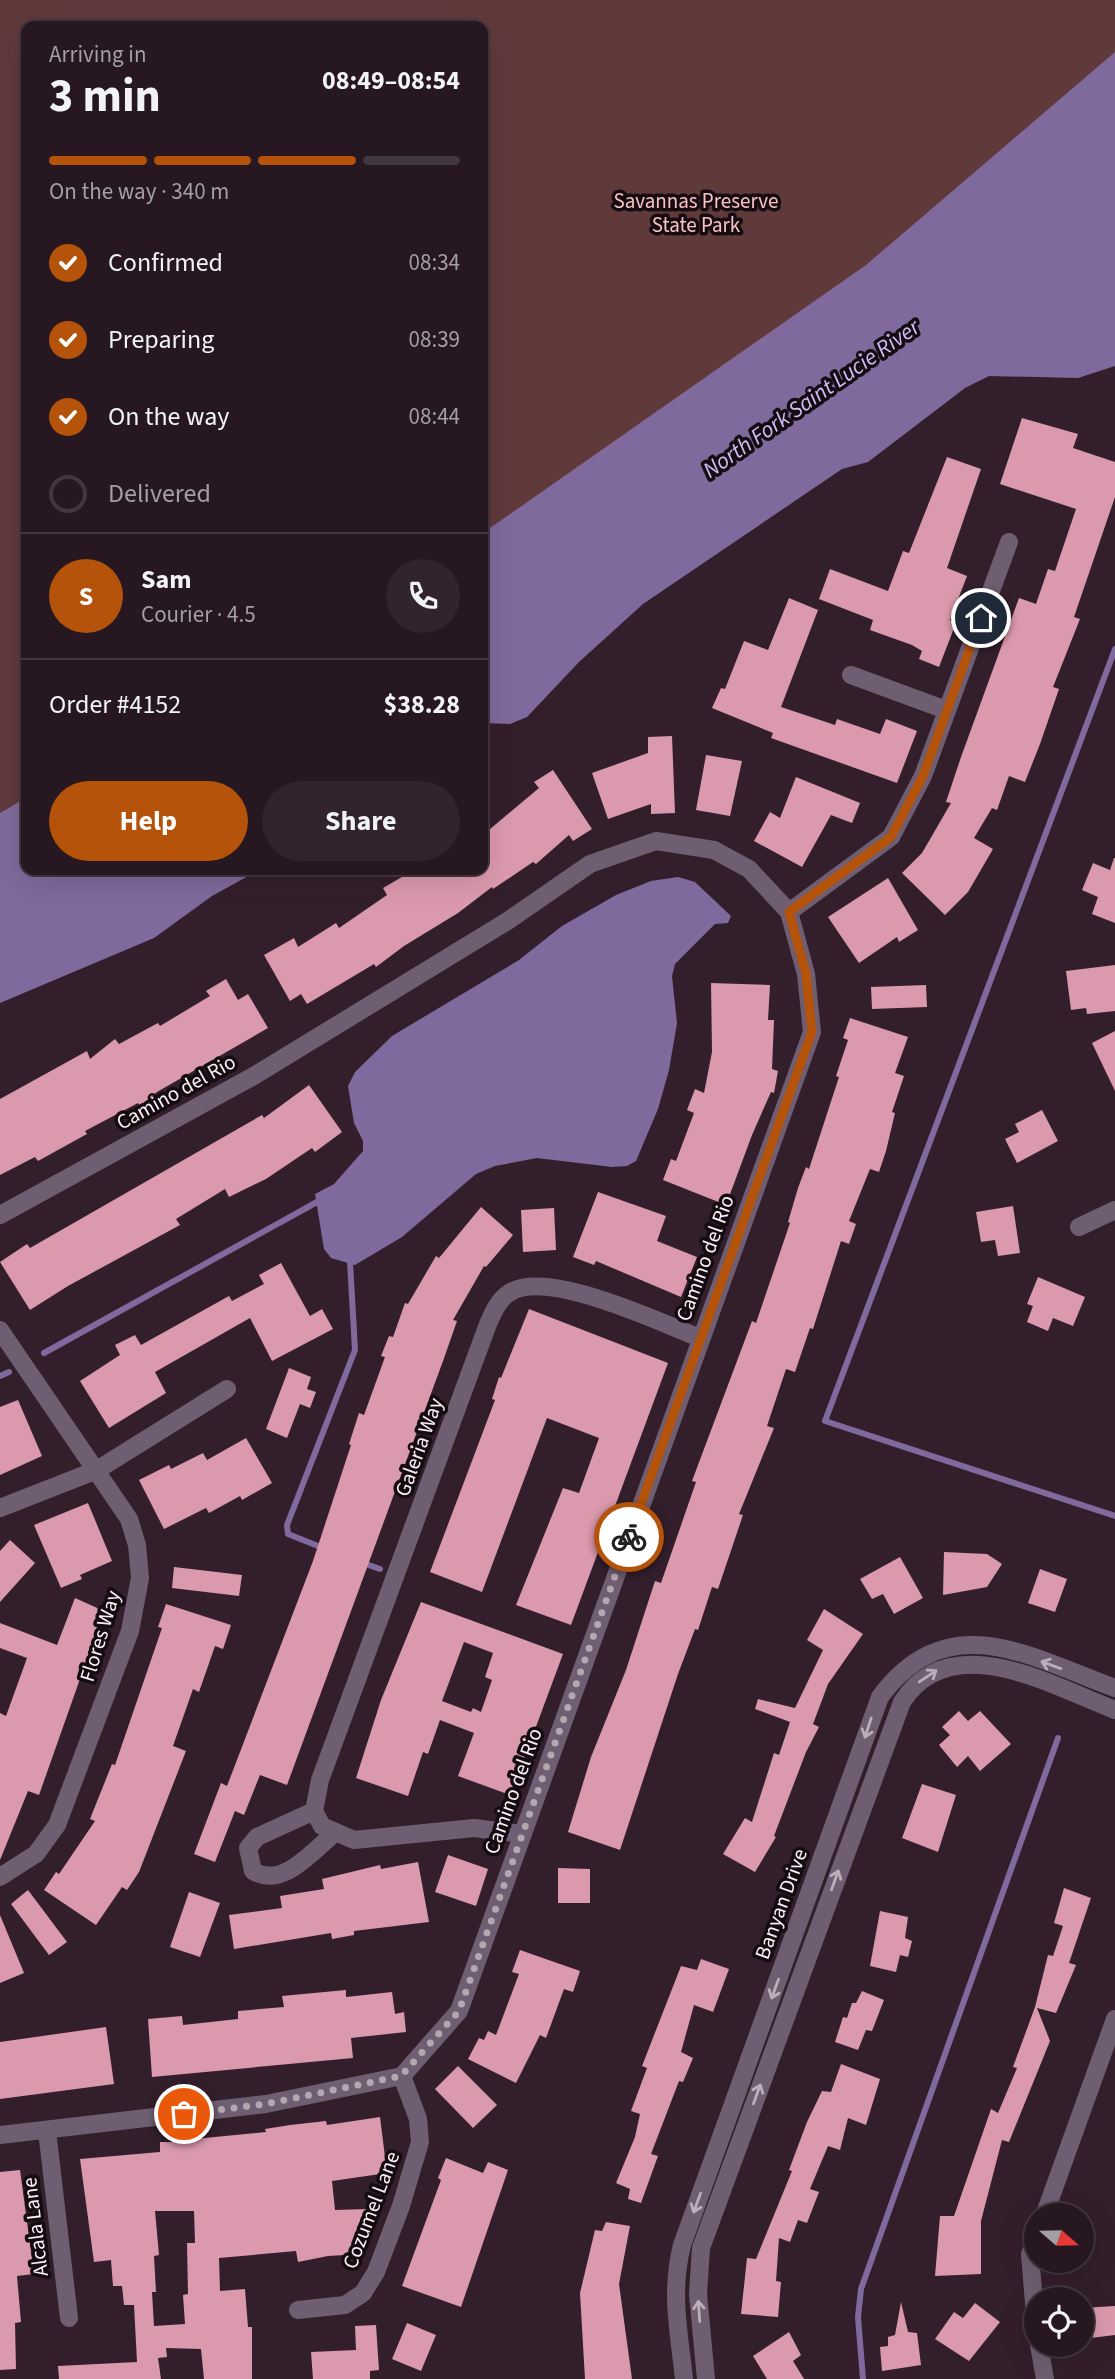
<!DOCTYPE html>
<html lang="en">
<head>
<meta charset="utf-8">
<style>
  :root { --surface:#261721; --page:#32242e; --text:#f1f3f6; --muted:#a49fa5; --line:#42363f; --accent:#b45309 }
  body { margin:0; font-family:"Source Sans 3",sans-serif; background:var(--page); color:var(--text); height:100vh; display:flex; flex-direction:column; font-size:26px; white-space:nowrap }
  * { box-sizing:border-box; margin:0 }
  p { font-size:23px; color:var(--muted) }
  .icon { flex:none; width:38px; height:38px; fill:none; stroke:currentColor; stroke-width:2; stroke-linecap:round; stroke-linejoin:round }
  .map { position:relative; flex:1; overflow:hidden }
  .details { position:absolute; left:21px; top:21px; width:467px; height:854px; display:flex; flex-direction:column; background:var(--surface); border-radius:14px; box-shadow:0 7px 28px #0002,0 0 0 2px var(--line) }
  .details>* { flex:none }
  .needle { width:46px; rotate:110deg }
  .tools { position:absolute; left:1024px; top:2203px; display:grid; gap:14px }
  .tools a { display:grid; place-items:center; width:70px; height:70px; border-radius:50%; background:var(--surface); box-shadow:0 7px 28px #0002,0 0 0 2px var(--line); font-size:35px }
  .pin { position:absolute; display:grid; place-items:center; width:60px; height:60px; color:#fff; margin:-30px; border:4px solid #fff; border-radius:50%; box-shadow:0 2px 7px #0007 }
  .courier { position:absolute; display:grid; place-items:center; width:70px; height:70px; margin:-35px; border:5px solid #b45309; border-radius:50%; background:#fff; color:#222; box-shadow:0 2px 9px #0007 }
  .headline em { font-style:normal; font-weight:700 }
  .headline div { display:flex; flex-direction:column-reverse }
  .headline { display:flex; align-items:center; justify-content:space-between; height:119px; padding:0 28px }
  h1 { font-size:46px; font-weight:700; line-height:52px }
  .bar { display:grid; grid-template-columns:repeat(4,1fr); gap:10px 7px; align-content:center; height:84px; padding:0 28px }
  .bar i { height:9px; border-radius:5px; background:var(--line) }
  .bar .active { background:var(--accent) }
  .bar p { grid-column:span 4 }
  .line { display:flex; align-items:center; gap:18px; padding:0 28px; border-top:2px solid var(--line) }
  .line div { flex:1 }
  .round { display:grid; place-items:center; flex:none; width:74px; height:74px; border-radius:37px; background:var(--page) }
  ol { padding:0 28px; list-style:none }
  li { display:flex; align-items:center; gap:21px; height:77px }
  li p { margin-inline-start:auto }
  li .icon { padding:7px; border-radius:50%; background:var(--accent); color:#fff; stroke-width:4 }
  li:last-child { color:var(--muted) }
  li i { width:38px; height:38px; border:4px solid var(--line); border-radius:50% }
  .primary-button { display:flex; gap:14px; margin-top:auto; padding:14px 28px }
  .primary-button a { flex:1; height:80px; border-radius:42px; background:var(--accent); color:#fff; font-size:28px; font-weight:700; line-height:80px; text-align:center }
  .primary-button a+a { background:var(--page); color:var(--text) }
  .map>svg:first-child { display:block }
</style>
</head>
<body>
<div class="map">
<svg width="1115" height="2379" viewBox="0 0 1115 2379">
  <rect width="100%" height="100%" fill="#331f2c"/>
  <!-- green -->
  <path fill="#60393b" d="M0 0H1115V160L483 628V26H26V870L0 894Z"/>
  <!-- water -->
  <path fill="#80699c" d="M1115 52V366L1078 378 989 376 965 388 868 462 842 469 643 604 579 662 527 717 510 724 483 723V533L866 265Z
    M26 798V870H259L212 896 154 938 0 1003V813Z
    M678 877 695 882 731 916 728 923 715 924 675 964 672 976 677 1023 669 1070 658 1109 636 1161 627 1166 612 1167 537 1158 495 1166 476 1174 402 1237 355 1265 331 1258 324 1249 315 1194 334 1184 363 1151V1141L354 1123 348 1086 355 1072 392 1036 519 960 562 926 616 895 651 881Z"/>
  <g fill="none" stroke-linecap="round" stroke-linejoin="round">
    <!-- stream -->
    <path stroke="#80699c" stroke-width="6" d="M1115 649 825 1421 1115 1516
      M44 1353 317 1202
      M0 1376 9 1372
      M323 1548 288 1534 287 1525 355 1350 350 1262
      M363 1563 380 1569
      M863 2379 858 2317 861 2289 1058 1738"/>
  </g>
  <!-- building -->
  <path fill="#db99ad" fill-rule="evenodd" d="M1022 418 1078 434 1073 448 1115 462V497L1074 617 1080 619 1053 687 1059 689 1040 744 1025 782 1009 776 997 810 992 808 974 838 993 849 968 892 945 915 902 873 922 853 951 803 946 802 961 757 1019 598 1036 604 1048 569 1055 571 1076 509 1000 484Z
    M947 457 981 469 947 568 967 576 950 620 956 623 939 667 919 659 922 651 912 645 870 630 873 620 819 599 830 569 888 591 903 551 909 553Z
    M789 598 818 610 781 707 835 725 837 719 880 734 886 719 917 731 897 783 771 738 773 733 712 708 721 688 725 689 744 641 768 650Z
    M672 736 675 813 651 814V804L608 819 592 773 648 753V737Z
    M706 755 742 761 730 816 696 810Z
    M553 770 592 829 573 841 569 835 536 864 533 862 493 889 492 887 458 913 404 946 376 967 374 964 307 1004 301 994 290 1001 264 955 294 938 298 947 336 923 339 928 387 895 383 888 414 870H483V835L539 788 534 782Z
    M796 777 860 803 852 823 831 815 802 867 754 841 770 812 780 818Z
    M1114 858H1115V923L1092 914 1098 897 1082 890 1093 863 1110 870Z
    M888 878 918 930 899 942 897 937 859 963 828 917Z
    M1115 965V1011L1087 1014 1086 1008 1071 1010 1066 971Z
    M226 979 238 1000 248 994 268 1028 157 1092 140 1106 138 1103 85 1131 87 1134 38 1161 35 1157 0 1175V1099L87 1051 90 1059 115 1039 119 1044 158 1023 160 1026 210 996 206 991Z
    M711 983 770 985 768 1020H774L772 1069 778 1071 774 1093 771 1092 752 1135 726 1205 663 1180 671 1159 676 1161 694 1113 687 1110 695 1089 704 1093 712 1052Z
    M926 985 927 1007 872 1009 871 987Z
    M850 1018 908 1037 895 1073 904 1076 892 1112 895 1113 886 1151 879 1172 870 1169 849 1221 856 1224 849 1244 841 1241 813 1329 810 1328 795 1372 786 1369 767 1426 774 1428 739 1514 743 1515 718 1589 712 1587 698 1630 695 1629 678 1674 620 1850 568 1832 591 1757 626 1670 655 1581 661 1583 696 1482 692 1481 752 1321 756 1323 790 1223 788 1222 798 1188 806 1167 809 1169 839 1077 836 1076 848 1040 843 1038Z
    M1115 1031V1091L1092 1043Z
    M309 1085 342 1132 315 1152 312 1148 266 1179 229 1197 225 1189 176 1219 180 1225 68 1286 30 1310 0 1262 27 1244 30 1248 262 1115 264 1118Z
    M1042 1110 1058 1141 1017 1163 1005 1139 1019 1132 1015 1124Z
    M598 1192 666 1216 657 1241 697 1257 681 1297 596 1261 594 1265 573 1257Z
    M1013 1206 1020 1253 998 1256 995 1240 981 1242 976 1212Z
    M481 1207 513 1235 486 1267 484 1266 453 1320 457 1321 443 1361 287 1785 260 1775 244 1815 235 1811 215 1862 194 1854 221 1783 227 1786 313 1561 351 1445 349 1444 359 1413 364 1415 385 1357 381 1356 389 1336 393 1337 405 1303 408 1304 436 1256 439 1258Z
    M554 1208 556 1250 523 1252 521 1210Z
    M281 1263 310 1316 322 1309 333 1329 272 1361 250 1318 155 1372 166 1393 109 1428 80 1381 120 1355 115 1345 135 1335 141 1345 229 1296 232 1301 264 1284 259 1275Z
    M1038 1277 1085 1297 1073 1326 1053 1318 1048 1331 1027 1322 1033 1306 1027 1304Z
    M529 1309 668 1363 571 1625 516 1605 563 1488 579 1493 599 1438 547 1418 482 1592 430 1572 495 1400 492 1399 499 1377 501 1378Z
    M289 1368 311 1377 307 1389 316 1392 310 1408 300 1404 287 1438 266 1429Z
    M18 1400 42 1456 0 1475V1407Z
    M246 1438 272 1483 242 1500 240 1496 209 1513 206 1508 164 1529 139 1480 169 1465 171 1469 203 1453 207 1460Z
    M88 1503 112 1561 80 1575 82 1579 61 1588 34 1525Z
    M10 1540 35 1563 0 1602V1551Z
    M944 1552 987 1554 1002 1564 987 1587 943 1595Z
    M900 1557 923 1598 894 1614 883 1594 872 1599 860 1579Z
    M174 1567 242 1575 239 1596 172 1588Z
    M1040 1569 1067 1579 1055 1612 1028 1603Z
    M75 1598 104 1611 39 1795 28 1791 0 1860V1713L6 1716 27 1658 0 1648V1623L57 1645Z
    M421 1602 563 1654 534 1732 538 1733 529 1754 526 1753 510 1795 458 1776 474 1733 440 1720 428 1754 423 1752 408 1796 356 1778 381 1700ZM464 1642 493 1653 485 1677 492 1680 481 1712 473 1708 471 1712 442 1701Z
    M166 1604 231 1625 223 1649 215 1646 199 1692 193 1689 173 1746 186 1751 139 1872 127 1890 122 1887 96 1925 44 1890 56 1872 59 1874 95 1821 90 1819 112 1764 115 1765 162 1628 158 1627Z
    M824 1609 863 1634 828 1684 813 1724 819 1727 806 1752 774 1836 776 1837 755 1872 723 1854 745 1818 752 1822 774 1753 779 1755 790 1722 755 1709 758 1699 795 1708 823 1650 807 1640Z
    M959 1711 968 1721 980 1711 1011 1744 980 1771 968 1756 957 1767 939 1745 950 1735 942 1727Z
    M922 1784 956 1795 938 1852 902 1838Z
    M448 1855 488 1869 476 1906 435 1892Z
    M418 1862 429 1922 354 1931V1935L332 1939 331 1933 234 1949 229 1915 282 1908 280 1896 324 1889 322 1879 380 1865 381 1869Z
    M558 1868 590 1869V1903H558Z
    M1064 1888 1091 1898 1069 1963 1076 1965 1056 2013 1037 2008 1050 2041 1009 2142 1002 2140 981 2221V2274L935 2276 940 2216H954L991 2109 998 2113 1017 2068 1013 2067 1035 2007 1048 1955 1053 1956 1063 1926 1054 1923Z
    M28 1890 67 1942 49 1955 11 1904Z
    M189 1892 220 1903 200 1957 170 1947Z
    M880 1911 908 1917 905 1938 912 1941 908 1957 900 1955 896 1972 870 1966Z
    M0 1915 24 1973 0 1983Z
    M520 1950 580 1971 573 1992 564 1989 546 2038 540 2035 516 2083 468 2059 479 2038 484 2040 488 2031 496 2035 519 1974 512 1972Z
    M701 1959 729 1969 713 2012 694 2005 681 2052 693 2058 683 2082 679 2081 651 2154 658 2156 641 2203 628 2199 630 2189 616 2183 635 2137 640 2114 631 2111 647 2068 642 2066 681 1966 697 1970Z
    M346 1990V1997L392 1992 395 2014 404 2012 406 2032 351 2038 353 2058 152 2077 148 2019 182 2016 183 2025 238 2019V2011L284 2007 282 1996Z
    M862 1991 884 2000 872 2031 866 2030 858 2050 835 2042 843 2017 847 2018 852 2003H856Z
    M106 2027 114 2084 0 2099V2042Z
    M841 2064 880 2079 866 2125 848 2118 840 2150 828 2146 810 2189 819 2192 807 2223 798 2220 790 2242 779 2238 776 2281 781 2282 778 2317 741 2314 747 2258 756 2259 792 2171 789 2170 807 2122 822 2091 831 2092Z
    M458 2066 497 2105 473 2128 435 2089Z
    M380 2117 387 2173 332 2181 335 2210 368 2209 369 2238H359L360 2254 328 2256 298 2262 296 2251 219 2258 220 2291 245 2289 248 2327H252V2379H204L201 2349 166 2348 167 2357 158 2358 161 2379H59L58 2366 137 2362 134 2305H124L122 2286H113L111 2260 94 2262 80 2159 160 2152V2142H195L194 2139 266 2132 265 2129 290 2125 326 2121 327 2125ZM155 2211H194L195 2243H187L188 2294 183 2295 185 2324 154 2326 152 2292H156L154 2256 159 2255Z
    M446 2158 483 2173 488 2162 508 2170 461 2307 402 2286 441 2180 438 2178Z
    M20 2170 34 2274 17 2276 21 2322 15 2323 16 2369 0 2370V2172Z
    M606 2222 630 2226 619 2284 632 2379H585L580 2293 595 2230 602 2231Z
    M901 2302 908 2332 917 2333 921 2365 882 2371 880 2347 888 2346V2337L895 2335Z
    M975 2303 1000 2322 969 2361 935 2339 954 2312 963 2318Z
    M1115 2306V2335L1082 2339V2308Z
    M407 2323 436 2335 421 2371 392 2359Z
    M376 2325 379 2370 370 2371V2379H313L311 2352 356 2350 355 2326Z
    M789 2332 801 2355 793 2361 804 2379H767L753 2356Z"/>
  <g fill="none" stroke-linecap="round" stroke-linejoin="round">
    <!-- minor -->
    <path stroke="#6f5e71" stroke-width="18" d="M851 675 946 710
      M789 912 891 837 923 776 1009 542
      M0 1215 252 1077 506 922 590 864 656 841 714 850 749 869 789 912 806 974 812 1032 459 2011 402 2076 266 2104 0 2135
      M1079 1227 1115 1210
      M0 1330 129 1519 137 1545 140 1578 130 1631 57 1825 36 1854 0 1877
      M0 1508 97 1470 227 1389
      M314 1811 257 1837 248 1848 253 1871C283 1889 312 1851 335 1833
      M522 1834 474 1828 354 1840 322 1826 314 1811 320 1780 488 1324C493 1313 498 1300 509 1293 546 1268 659 1322 700 1338
      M47 2131 69 2318
      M1044 2216 1115 2019
      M1036 2239 1030 2254 1036 2327
      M298 2310 345 2305 363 2293 376 2272 401 2206 420 2142 418 2119 402 2076
      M1039 2345 1045 2379
      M684 2379C679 2331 670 2293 682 2245L880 1697C948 1605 1030 1657 1115 1688
      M706 2379 698 2294 701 2248 902 1702C951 1626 1052 1686 1115 1710"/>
  </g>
  <!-- one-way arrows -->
  <defs><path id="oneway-shaft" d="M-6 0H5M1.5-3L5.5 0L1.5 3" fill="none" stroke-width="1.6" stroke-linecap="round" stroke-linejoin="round" transform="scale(1.75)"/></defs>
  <g stroke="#bdaebb">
    <use href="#oneway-shaft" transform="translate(1051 1665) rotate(-160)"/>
    <use href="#oneway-shaft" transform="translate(928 1676) rotate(-34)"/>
    <use href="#oneway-shaft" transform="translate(868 1728) rotate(108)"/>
    <use href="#oneway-shaft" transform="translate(835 1880) rotate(-70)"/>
    <use href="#oneway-shaft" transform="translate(775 1989) rotate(110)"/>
    <use href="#oneway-shaft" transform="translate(757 2094) rotate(-70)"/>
    <use href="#oneway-shaft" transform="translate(697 2203) rotate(110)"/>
    <use href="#oneway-shaft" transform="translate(699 2311) rotate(-94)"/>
  </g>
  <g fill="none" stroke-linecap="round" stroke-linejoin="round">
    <!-- done -->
    <path stroke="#b6a6b0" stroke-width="7" stroke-dasharray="0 12.6" d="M184 2114 266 2104 401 2076 459 2011 629 1537"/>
    <!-- route -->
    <path stroke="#b45309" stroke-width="9" d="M629 1537 812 1032 806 974 789 912 891 837 923 776 981 618"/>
  </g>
  <g text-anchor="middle" stroke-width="7" stroke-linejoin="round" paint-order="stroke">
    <!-- park labels -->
    <g font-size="21" fill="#fac0c1" stroke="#150c12">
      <text x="696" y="208">Savannas Preserve<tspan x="696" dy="24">State Park</tspan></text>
    </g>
    <!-- street labels -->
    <g font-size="21" fill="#fdeff7" stroke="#150c12">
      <text transform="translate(176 1092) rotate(-29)" y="7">Camino del Rio</text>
      <text transform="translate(705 1258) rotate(-70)" y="7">Camino del Rio</text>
      <text transform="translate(419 1447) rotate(-70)" y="7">Galeria Way</text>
      <text transform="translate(100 1636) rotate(-73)" y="7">Flores Way</text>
      <text transform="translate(513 1791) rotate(-70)" y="7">Camino del Rio</text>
      <text transform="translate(781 1904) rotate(-70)" y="7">Banyan Drive</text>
      <text transform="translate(371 2210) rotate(-69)" y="7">Cozumel Lane</text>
      <text transform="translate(35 2227) rotate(-97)" y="7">Alcala Lane</text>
    </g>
    <!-- water labels -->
    <g font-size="23" font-style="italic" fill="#d6bbf9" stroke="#150c12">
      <text transform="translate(811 398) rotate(-35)" y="8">North Fork Saint Lucie River</text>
    </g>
  </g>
</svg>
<div class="tools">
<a><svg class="needle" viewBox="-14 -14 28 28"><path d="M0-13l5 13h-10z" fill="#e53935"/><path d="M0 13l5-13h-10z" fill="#a49fa5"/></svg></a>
<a><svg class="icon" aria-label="locate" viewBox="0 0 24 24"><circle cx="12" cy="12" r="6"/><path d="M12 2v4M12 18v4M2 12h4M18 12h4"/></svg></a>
</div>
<div class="pin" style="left:184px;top:2114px;background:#ea580c"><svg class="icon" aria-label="bag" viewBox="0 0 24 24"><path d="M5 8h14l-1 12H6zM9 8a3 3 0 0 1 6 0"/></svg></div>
<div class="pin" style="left:981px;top:618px;background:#1f2937"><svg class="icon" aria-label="home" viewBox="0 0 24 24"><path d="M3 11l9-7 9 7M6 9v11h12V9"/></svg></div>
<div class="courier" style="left:629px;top:1537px"><svg class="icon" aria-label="bike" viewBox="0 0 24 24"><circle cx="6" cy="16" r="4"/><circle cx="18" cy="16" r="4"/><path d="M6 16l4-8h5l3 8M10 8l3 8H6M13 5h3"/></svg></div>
<section class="details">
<div class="headline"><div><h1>3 min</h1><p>Arriving in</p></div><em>08:49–08:54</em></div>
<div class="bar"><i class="active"></i><i class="active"></i><i class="active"></i><i></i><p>On the way · 340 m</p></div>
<ol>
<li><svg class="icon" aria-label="check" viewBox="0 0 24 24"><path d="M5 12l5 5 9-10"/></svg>Confirmed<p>08:34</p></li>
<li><svg class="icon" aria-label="check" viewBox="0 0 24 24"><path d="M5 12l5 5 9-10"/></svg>Preparing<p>08:39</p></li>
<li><svg class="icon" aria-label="check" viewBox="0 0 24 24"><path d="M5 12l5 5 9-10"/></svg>On the way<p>08:44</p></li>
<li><i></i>Delivered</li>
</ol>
<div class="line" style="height:126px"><b class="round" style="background:var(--accent);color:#fff">S</b><div><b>Sam</b><p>Courier · 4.5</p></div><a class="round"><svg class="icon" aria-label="phone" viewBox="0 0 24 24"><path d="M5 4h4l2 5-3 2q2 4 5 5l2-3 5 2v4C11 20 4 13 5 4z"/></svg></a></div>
<div class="line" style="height:91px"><div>Order #4152</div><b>$38.28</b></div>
<div class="primary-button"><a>Help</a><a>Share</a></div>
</section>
</div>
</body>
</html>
